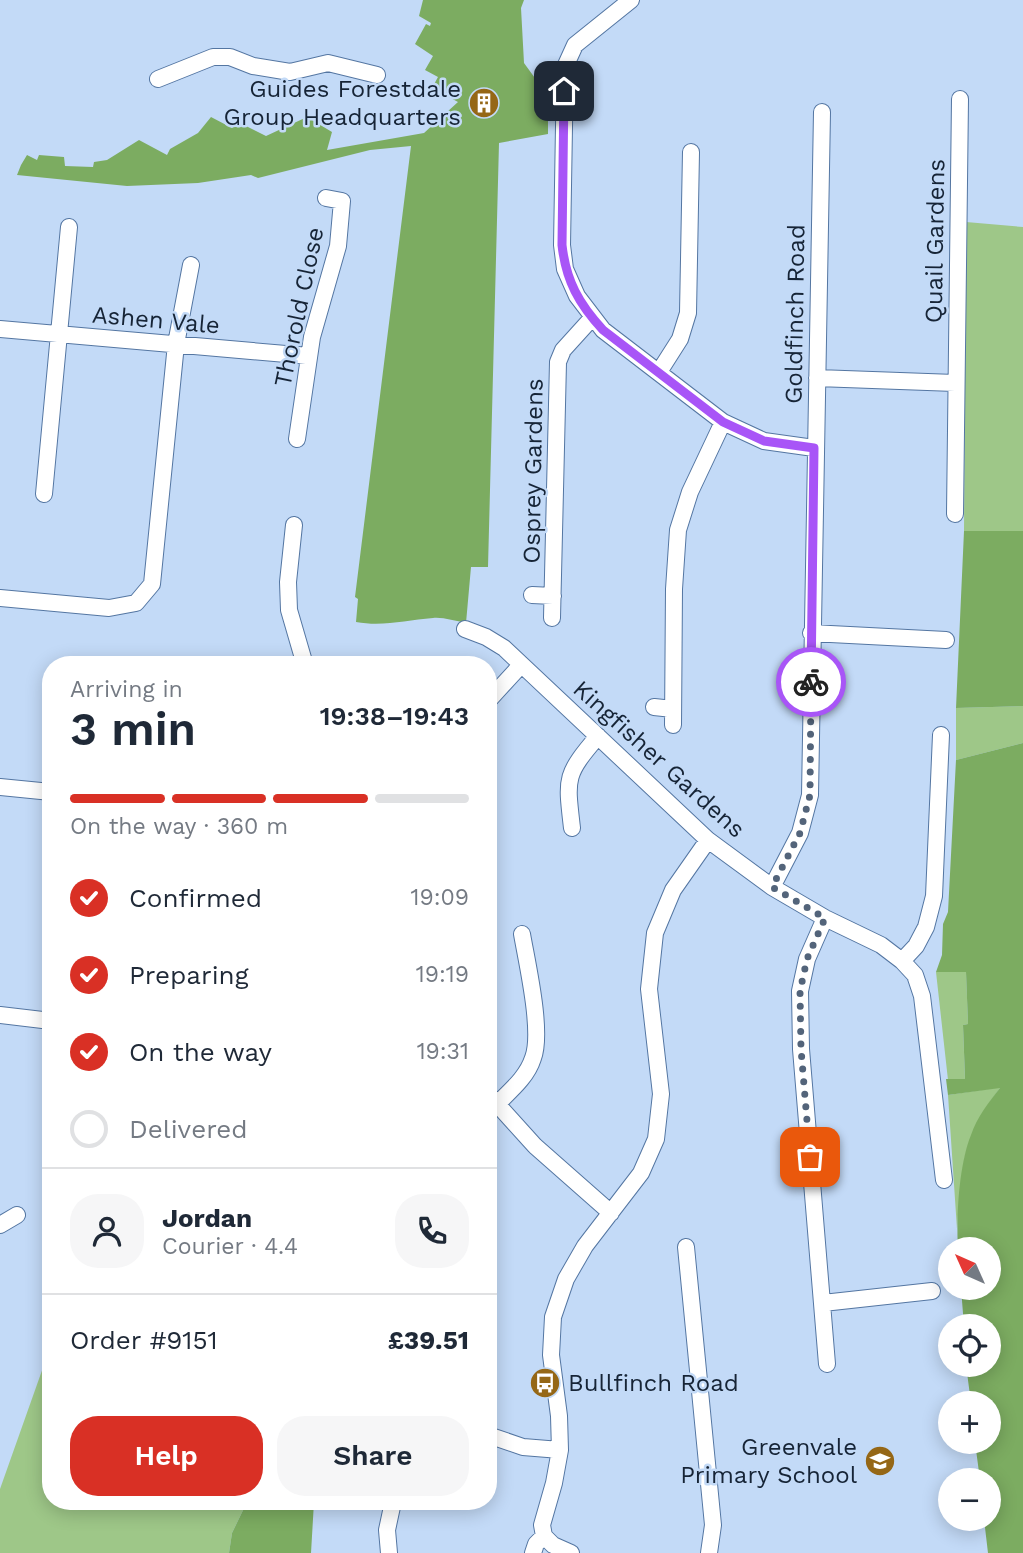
<!DOCTYPE html>
<html lang="en">
<head>
<meta charset="utf-8">
<style>
  :root { --surface:#fff; --page:#f6f6f7; --text:#1f2937; --muted:#747a83; --line:#e0e1e3; --accent:#d93025 }
  body { margin:0; font-family:"Work Sans",sans-serif; background:var(--page); color:var(--text); height:100vh; display:flex; flex-direction:column; font-size:26px; white-space:nowrap }
  * { box-sizing:border-box; margin:0 }
  p { font-size:23px; color:var(--muted) }
  .icon { flex:none; width:38px; height:38px; fill:none; stroke:currentColor; stroke-width:2; stroke-linecap:round; stroke-linejoin:round }
  .map { position:relative; flex:1; overflow:hidden }
  .details { position:absolute; left:42px; top:656px; width:455px; height:854px; display:flex; flex-direction:column; background:var(--surface); border-radius:28px; box-shadow:0 4px 18px #0003 }
  .details>* { flex:none }
  .needle { width:46px; rotate:315deg }
  .tools { position:absolute; left:938px; top:1237px; display:grid; gap:14px }
  .tools a { display:grid; place-items:center; width:63px; height:63px; border-radius:50%; background:var(--surface); box-shadow:0 4px 18px #0003; font-size:35px }
  .pin { position:absolute; display:grid; place-items:center; width:60px; height:60px; color:#fff; margin:-30px; border-radius:14px; box-shadow:0 4px 10px #0006 }
  .courier { position:absolute; display:grid; place-items:center; width:70px; height:70px; margin:-35px; border:5px solid #a855f7; border-radius:50%; background:#fff; color:#222; box-shadow:0 2px 9px #0007 }
  .head em { font-style:normal; font-weight:600 }
  .head div { display:flex; flex-direction:column-reverse }
  .head { display:flex; align-items:center; justify-content:space-between; height:119px; padding:0 28px }
  h1 { font-size:46px; font-weight:600; line-height:52px }
  .bar { display:grid; grid-template-columns:repeat(4,1fr); gap:10px 7px; align-content:center; height:84px; padding:0 28px }
  .bar i { height:9px; border-radius:5px; background:var(--line) }
  .bar .on { background:var(--accent) }
  .bar p { grid-column:span 4 }
  .line { display:flex; align-items:center; gap:18px; padding:0 28px; border-top:2px solid var(--line) }
  .line div { flex:1 }
  .round { display:grid; place-items:center; flex:none; width:74px; height:74px; border-radius:28px; background:var(--page) }
  ol { padding:0 28px; list-style:none }
  li { display:flex; align-items:center; gap:21px; height:77px }
  li p { margin-inline-start:auto }
  li .icon { padding:7px; border-radius:50%; background:var(--accent); color:#fff; stroke-width:4 }
  li:last-child { color:var(--muted) }
  li i { width:38px; height:38px; border:4px solid var(--line); border-radius:50% }
  .action { display:flex; gap:14px; margin-top:auto; padding:14px 28px }
  .action a { flex:1; height:80px; border-radius:28px; background:var(--accent); color:#fff; font-size:28px; font-weight:600; line-height:80px; text-align:center }
  .action a+a { background:var(--page); color:var(--text) }
  .map>svg:first-child { display:block }
</style>
</head>
<body>
<div class="map">
<svg width="1023" height="1553" viewBox="0 0 1023 1553">
  <rect width="100%" height="100%" fill="#c3daf7"/>
  <!-- green -->
  <path fill="#9ec788" d="M966 222 1023 227V531H964Z
    M1023 706V743L956 760V708Z
    M966 971 968 1024 963 1025 965 1080H948L936 972Z
    M1001 1087C960 1139 963 1166 957 1229L948 1095Z
    M51 1345V1502H247L232 1533 229 1553H0V1489Z"/>
  <!-- forest -->
  <path fill="#7cac61" d="M423 0H524L521 8 524 63 548 96V134L499 143 488 567H471L466 623C455 621 443 617 433 618 406 620 383 627 356 622L358 599 355 597 411 146 370 150 258 178 251 175 198 183 127 186 17 175 21 165 27 155 37 160 39 155 64 157 65 166 93 167 94 162 107 160 139 140 167 155 170 149 198 133 211 117 232 128 238 122 266 136 307 117 332 132 327 150 424 133 458 102 432 88 438 77 425 70 433 56 415 44 426 24 430 26 431 23 419 16Z
    M964 531H1023V706L956 708Z
    M1023 743V1553H988L984 1519H989V1480H980L975 1442H989V1404L971 1403 966 1365H989V1326H964L961 1288H989V1250L958 1249C956 1218 959 1164 971 1135 977 1117 989 1102 1000 1088L948 1095 946 1079H965L963 1025 968 1024 966 972H936L942 955 943 924 948 912 956 760Z
    M247 1502H314L311 1553H229L232 1533Z"/>
  <g fill="none" stroke-linecap="round" stroke-linejoin="round">
    <!-- minor casing -->
    <g stroke="#5476a2" stroke-width="18">
      <path id="minor" d="M631 0 575 45 565 67 562 245 565 269 577 296 603 330 723 422 764 441 814 448
        M158 79 213 57H230L253 66 290 72 328 63 377 75
        M0 329 309 356
        M659 372 680 339 688 313 691 152
        M817 378 955 383
        M297 439 312 337 338 246 342 201 326 198
        M44 494 69 227
        M955 514 960 99
        M294 525 288 582 289 610 305 665
        M532 595 553 596
        M0 598 109 608 136 603 152 584 176 344 191 265
        M552 618 558 362 563 350 592 318
        M465 629 486 637 504 648 708 840 772 887 825 918 881 945 902 961 915 975 922 996 944 1180
        M811 633 946 640
        M488 701 521 665
        M654 707 673 709
        M673 725 674 589 678 530 690 492 723 422
        M0 787 51 792
        M572 828C566 777 565 775 598 736
        M772 887 800 833 810 795 822 112
        M825 918 807 959 800 991 801 1049 827 1364
        M902 961 916 946 926 927 934 896 941 735
        M0 1015 51 1021
        M488 1094 535 1146 611 1213
        M497 1104C511 1090 527 1077 533 1058 543 1032 527 963 522 934
        M0 1225 17 1215
        M686 1247 713 1525 709 1553
        M823 1303 932 1291
        M488 1435 523 1447 560 1450
        M544 1536 542 1525 554 1483 560 1450 559 1416 551 1355 553 1317 566 1279 585 1246 641 1173 656 1139 661 1094 649 989 655 933 673 890 708 840
        M544 1536 553 1545 571 1553
        M389 1553 387 1530 393 1502
        M533 1553 536 1544 544 1536"/>
    </g>
    <!-- minor -->
    <use href="#minor" stroke="#fff" stroke-width="16"/>
  </g>
  <g fill="none" stroke-linecap="round" stroke-linejoin="round">
    <!-- done -->
    <path stroke="#53647a" stroke-width="7" stroke-dasharray="0 12.6" d="M810 1157 801 1049 800 991 807 959 825 918 772 887 800 833 810 795 811 682"/>
    <!-- route -->
    <path stroke="#a855f7" stroke-width="9" d="M564 91 562 245C566 281 579 304 603 330L723 422 764 441 814 448 811 682"/>
  </g>
  <!-- icons -->
  <defs>
    <g id="building-disc" transform="scale(1.575)"><circle r="9.5" fill="#956716" stroke="#c3daf7"/><path d="M-4-6H4V6H1V3H-1V6H-4ZM-2.5-4.3h1.7v1.8h-1.7ZM.8-4.3h1.7v1.8H.8ZM-2.5-1h1.7V.8h-1.7ZM.8-1h1.7V.8H.8Z" fill="#fff"/></g>
    <g id="bus-disc" transform="scale(1.575)"><circle r="9.5" fill="#956716" stroke="#c3daf7"/><path d="M-5-6H5V4H4V6H2V4H-2V6H-4V4H-5ZM-3.5-4V0h7V-4ZM-3.5 1.2v1.5H-2V1.2ZM2 1.2v1.5H3.5V1.2Z" fill="#fff"/></g>
    <g id="school-disc" transform="scale(1.575)"><circle r="9.5" fill="#956716" stroke="#c3daf7"/><path d="M0-5L7-2L0 1L-7-2ZM-4 1L0 2.5L4 1V4Q0 6-4 4Z" fill="#fff"/></g>
  </defs>
  <g fill-rule="evenodd">
    <use href="#building-disc" x="484" y="103"/>
    <use href="#bus-disc" x="545" y="1383"/>
    <use href="#school-disc" x="880" y="1461"/>
  </g>
  <g text-anchor="middle" stroke-width="5" stroke-linejoin="round" paint-order="stroke">
    <!-- poi labels -->
    <g font-size="24" fill="#162436" stroke="#c3daf7" text-anchor="end">
      <text x="461" y="97">Guides Forestdale<tspan x="461" dy="28">Group Headquarters</tspan></text>
      <text x="568" y="1391" text-anchor="start">Bullfinch Road</text>
      <text x="857" y="1455">Greenvale<tspan x="857" dy="28">Primary School</tspan></text>
    </g>
    <!-- street labels -->
    <g font-size="24" fill="#162436" stroke="#c3daf7">
      <text transform="translate(935 241) rotate(-89)" y="8">Quail Gardens</text>
      <text transform="translate(299 307) rotate(-78)" y="8">Thorold Close</text>
      <text transform="translate(795 314) rotate(-89)" y="8">Goldfinch Road</text>
      <text transform="translate(156 320) rotate(5)" y="8">Ashen Vale</text>
      <text transform="translate(533 471) rotate(-89)" y="8">Osprey Gardens</text>
      <text transform="translate(659 759) rotate(42)" y="8">Kingfisher Gardens</text>
    </g>
  </g>
</svg>
<div class="tools">
<a><svg class="needle" viewBox="-14 -14 28 28"><path d="M0-13l5 13h-10z" fill="#e53935"/><path d="M0 13l5-13h-10z" fill="#747a83"/></svg></a>
<a><svg class="icon" aria-label="locate" viewBox="0 0 24 24"><circle cx="12" cy="12" r="6"/><path d="M12 2v4M12 18v4M2 12h4M18 12h4"/></svg></a>
<a>+</a>
<a>−</a>
</div>
<div class="pin" style="left:810px;top:1157px;background:#ea580c"><svg class="icon" aria-label="bag" viewBox="0 0 24 24"><path d="M5 8h14l-1 12H6zM9 8a3 3 0 0 1 6 0"/></svg></div>
<div class="pin" style="left:564px;top:91px;background:#1f2937"><svg class="icon" aria-label="home" viewBox="0 0 24 24"><path d="M3 11l9-7 9 7M6 9v11h12V9"/></svg></div>
<div class="courier" style="left:811px;top:682px"><svg class="icon" aria-label="bike" viewBox="0 0 24 24"><circle cx="6" cy="16" r="4"/><circle cx="18" cy="16" r="4"/><path d="M6 16l4-8h5l3 8M10 8l3 8H6M13 5h3"/></svg></div>
<section class="details">
<div class="head"><div><h1>3 min</h1><p>Arriving in</p></div><em>19:38–19:43</em></div>
<div class="bar"><i class="on"></i><i class="on"></i><i class="on"></i><i></i><p>On the way · 360 m</p></div>
<ol>
<li><svg class="icon" aria-label="check" viewBox="0 0 24 24"><path d="M5 12l5 5 9-10"/></svg>Confirmed<p>19:09</p></li>
<li><svg class="icon" aria-label="check" viewBox="0 0 24 24"><path d="M5 12l5 5 9-10"/></svg>Preparing<p>19:19</p></li>
<li><svg class="icon" aria-label="check" viewBox="0 0 24 24"><path d="M5 12l5 5 9-10"/></svg>On the way<p>19:31</p></li>
<li><i></i>Delivered</li>
</ol>
<div class="line" style="height:126px"><a class="round"><svg class="icon" aria-label="person" viewBox="0 0 24 24"><circle cx="12" cy="8" r="4"/><path d="M4 21q1-7 8-7t8 7"/></svg></a><div><b>Jordan</b><p>Courier · 4.4</p></div><a class="round"><svg class="icon" aria-label="phone" viewBox="0 0 24 24"><path d="M5 4h4l2 5-3 2q2 4 5 5l2-3 5 2v4C11 20 4 13 5 4z"/></svg></a></div>
<div class="line" style="height:91px"><div>Order #9151</div><b>£39.51</b></div>
<div class="action"><a>Help</a><a>Share</a></div>
</section>
</div>
</body>
</html>
